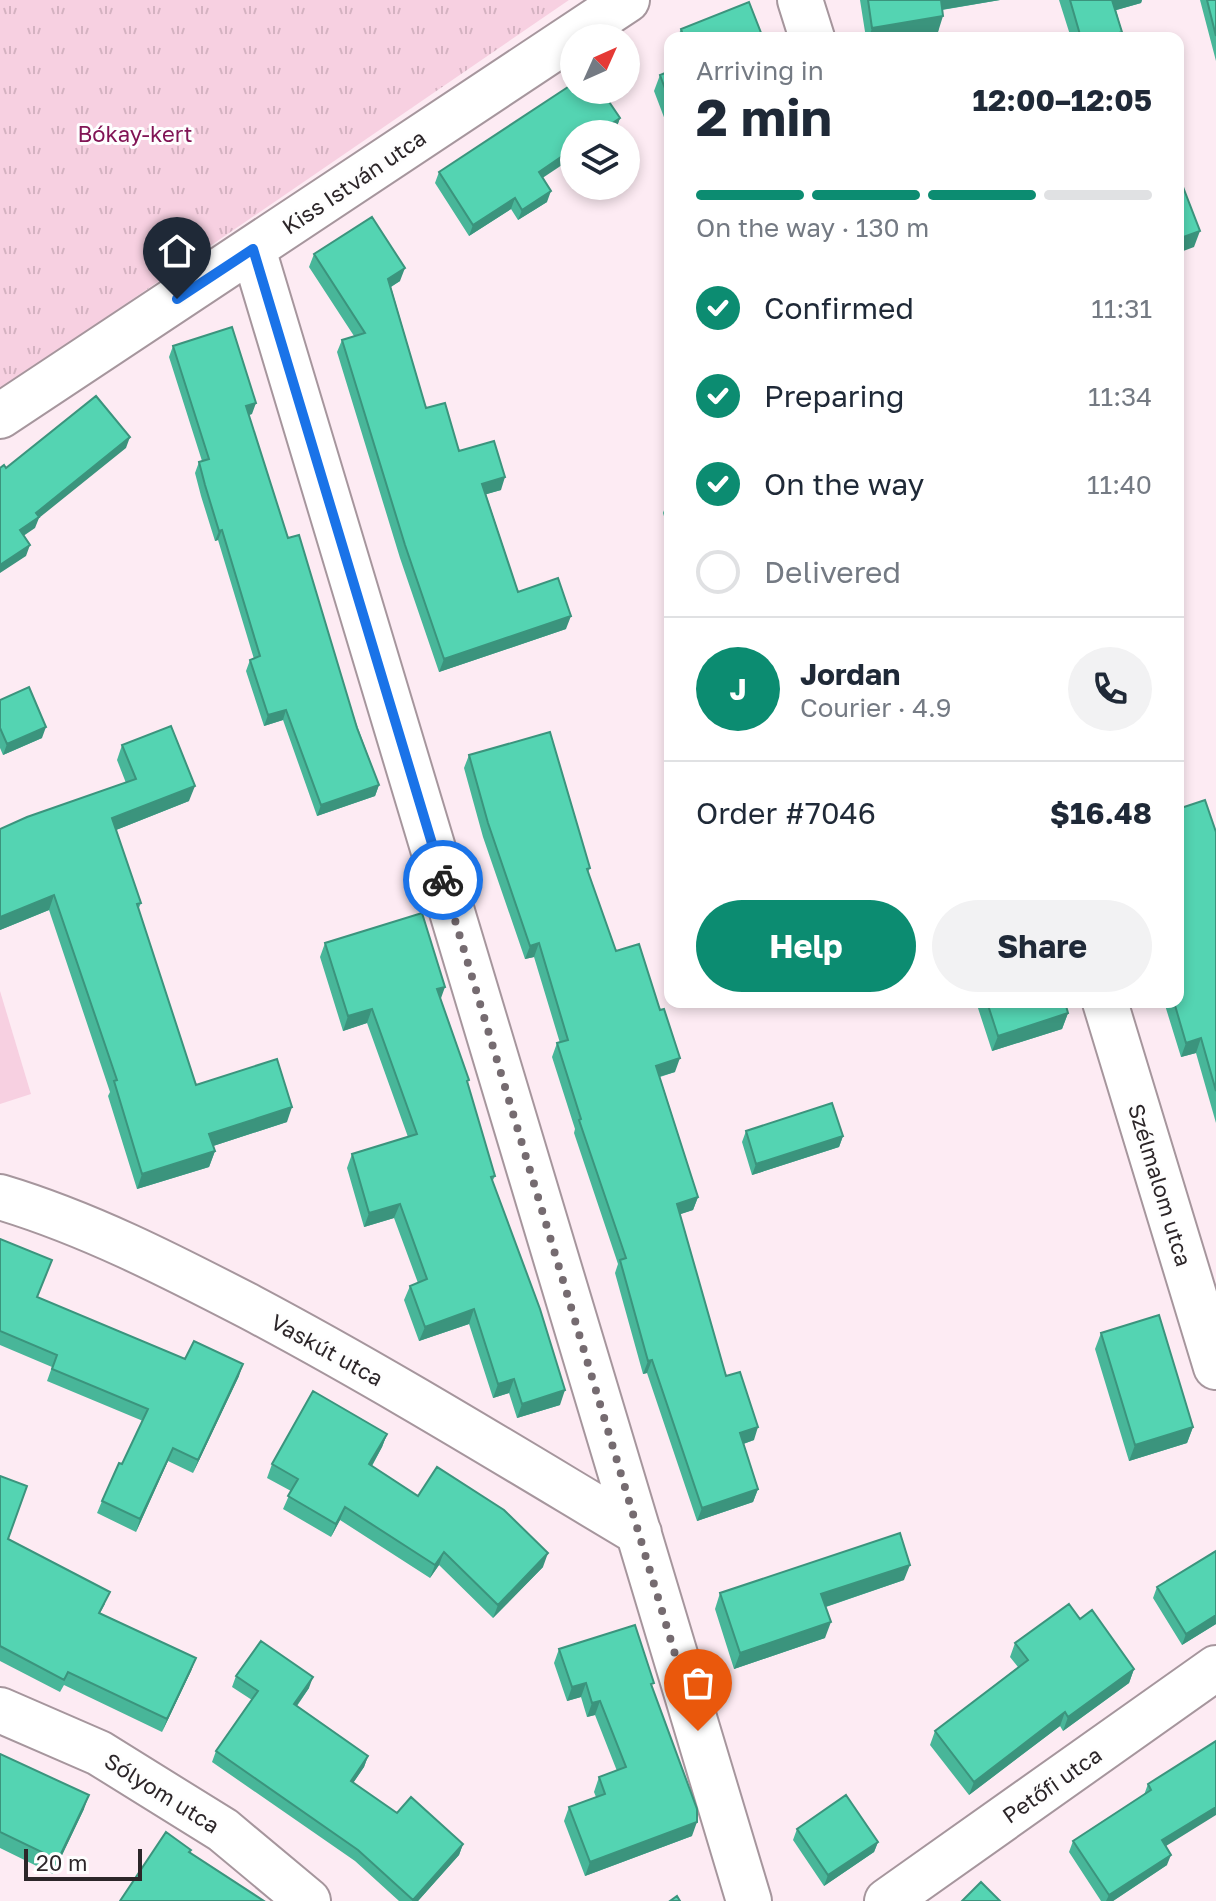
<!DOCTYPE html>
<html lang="en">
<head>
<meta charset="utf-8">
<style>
  :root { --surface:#fff; --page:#f2f2f3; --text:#1f2937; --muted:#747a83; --line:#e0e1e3; --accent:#0c8c71 }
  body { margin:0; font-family:"Golos Text",sans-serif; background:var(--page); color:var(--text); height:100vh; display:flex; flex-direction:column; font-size:30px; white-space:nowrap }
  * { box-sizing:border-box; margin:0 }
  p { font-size:26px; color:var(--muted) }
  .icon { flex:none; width:44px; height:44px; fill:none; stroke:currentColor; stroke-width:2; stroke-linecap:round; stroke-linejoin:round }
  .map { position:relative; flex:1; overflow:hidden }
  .drawer { position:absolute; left:664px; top:32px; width:520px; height:976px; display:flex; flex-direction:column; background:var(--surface); border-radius:16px; box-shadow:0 4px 12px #0003 }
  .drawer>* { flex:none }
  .needle { width:52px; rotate:45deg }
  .buttons { position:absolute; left:560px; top:24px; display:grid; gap:16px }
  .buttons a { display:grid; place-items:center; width:80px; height:80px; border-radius:50%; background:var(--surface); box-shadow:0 4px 12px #0003; font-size:40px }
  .scale { position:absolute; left:24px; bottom:20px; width:118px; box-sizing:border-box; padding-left:8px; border:4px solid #2c2629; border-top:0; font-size:22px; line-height:28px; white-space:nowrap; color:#2c2629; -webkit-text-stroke:6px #fefefe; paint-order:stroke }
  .pin { position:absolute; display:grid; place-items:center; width:68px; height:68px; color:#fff; margin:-82px -34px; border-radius:50% 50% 50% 0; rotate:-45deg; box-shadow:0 0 8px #0007 }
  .pin .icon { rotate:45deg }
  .courier { position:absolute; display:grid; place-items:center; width:80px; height:80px; margin:-40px; border:6px solid #1a73e8; border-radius:50%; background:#fff; color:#222; box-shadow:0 2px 10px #0007 }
  .headline em { font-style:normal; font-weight:700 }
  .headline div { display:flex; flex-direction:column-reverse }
  .headline { display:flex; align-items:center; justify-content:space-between; height:136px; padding:0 32px }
  h1 { font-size:52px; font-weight:700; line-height:60px }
  .bar { display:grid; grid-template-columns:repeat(4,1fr); gap:12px 8px; align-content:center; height:96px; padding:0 32px }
  .bar i { height:10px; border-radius:6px; background:var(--line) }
  .bar .on { background:var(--accent) }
  .bar p { grid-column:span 4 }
  .line { display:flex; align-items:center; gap:20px; padding:0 32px; border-top:2px solid var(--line) }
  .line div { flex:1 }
  .round { display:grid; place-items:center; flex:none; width:84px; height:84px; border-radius:42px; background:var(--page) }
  ol { padding:0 32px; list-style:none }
  li { display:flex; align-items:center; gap:24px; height:88px }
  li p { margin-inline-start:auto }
  li .icon { padding:8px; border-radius:50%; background:var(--accent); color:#fff; stroke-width:4 }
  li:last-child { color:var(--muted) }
  li i { width:44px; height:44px; border:4px solid var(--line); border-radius:50% }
  .primary-button { display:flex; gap:16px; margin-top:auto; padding:16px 32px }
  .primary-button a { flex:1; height:92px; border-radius:48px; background:var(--accent); color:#fff; font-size:32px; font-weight:700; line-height:92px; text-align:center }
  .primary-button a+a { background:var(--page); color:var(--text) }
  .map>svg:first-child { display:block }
</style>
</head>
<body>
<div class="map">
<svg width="1216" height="1901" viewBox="0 0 1216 1901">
  <defs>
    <pattern id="grass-tufts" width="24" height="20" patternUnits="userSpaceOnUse" patternTransform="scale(2)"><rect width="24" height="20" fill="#f7d0e1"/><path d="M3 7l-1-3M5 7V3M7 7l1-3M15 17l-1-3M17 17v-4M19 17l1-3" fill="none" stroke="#d4b2c1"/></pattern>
  </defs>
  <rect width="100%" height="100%" fill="#fdebf3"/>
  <!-- grass -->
  <path fill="url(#grass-tufts)" d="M0 0H569L0 390Z"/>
  <!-- garden -->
  <path fill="#f7d0e1" d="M0 991 31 1094 0 1104Z"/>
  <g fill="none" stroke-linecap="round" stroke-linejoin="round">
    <!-- minor casing -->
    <g stroke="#a6969d" stroke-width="48">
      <path id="minor" d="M800 0 812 38
        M253 249 749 1901
        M0 416 627 0
        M1105 1002 1216 1367
        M0 1197C87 1223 169 1265 250 1307 382 1377 510 1456 639 1533
        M0 1710 99 1753 223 1830 308 1901"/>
    </g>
    <!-- major casing -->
    <g stroke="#a6969d" stroke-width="48">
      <path id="major" d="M887 1901 1216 1668"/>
    </g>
    <!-- minor -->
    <use href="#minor" stroke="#fff" stroke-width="44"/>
    <!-- major -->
    <use href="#major" stroke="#fff" stroke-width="44"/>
  </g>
  <!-- wall -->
  <path fill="#48b699" d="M860 0H1000L942 10 938 32 900 38H866Z
    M1059 0H1142L1141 3 1116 10 1122 32 1120 38H1071Z
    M1200 0H1216V61Z
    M681 29 763 38H677Z
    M670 71V133L654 91 660 75Z
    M620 118 616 129 608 134H574L543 177 547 202 518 220 511 209 469 236 435 183 439 172Z
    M314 254 400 281 391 287 426 408 459 451 501 490 486 494 518 592 566 629 439 672 400 558 337 352 342 340 354 336 309 267Z
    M173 346 252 414 249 415 288 538 379 785 375 796 317 816 283 720 264 726 246 671 250 660 254 659 218 540 215 541 201 496 195 473 199 462 202 461 169 357Z
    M670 501V536L663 513 667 502Z
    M0 700 42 738 3 755 0 748Z
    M122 745 189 801 116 830 141 903 138 910 196 1085 287 1122 213 1146 215 1151 209 1167 137 1189 108 1096 110 1092 49 910 0 930V829L126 783 117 760Z
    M469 755 590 868 588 872 616 951 675 1072 660 1077 698 1197 693 1210 680 1214 726 1376 754 1440 743 1444 758 1489 753 1502 697 1521 647 1373 643 1374 615 1273 618 1264 574 1133 575 1129 552 1057 557 1043H560L534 957 525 959 483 837 464 768Z
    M1216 832V1123L1196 1053 1181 1057 1164 1002H1178Z
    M325 943 440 1000 468 1085 495 1176 492 1182 560 1405 517 1418 509 1393 493 1398 469 1324 419 1341 404 1300 410 1286 418 1283 394 1218 364 1227 347 1168 352 1154 408 1137 367 1023 343 1031 320 957Z
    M976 1002H1065L1068 1013 1062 1029 992 1051Z
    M746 1131 843 1136 839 1147 752 1175 742 1142Z
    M0 1239 37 1297 185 1359 239 1376 193 1473 168 1461 136 1532 97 1513 102 1501 122 1464 143 1421 47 1381 52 1367 0 1345Z
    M1101 1333 1193 1427 1187 1443 1129 1461 1095 1349Z
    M387 1434 382 1447 372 1466 418 1496 543 1567 493 1618 439 1565 430 1578 340 1520 331 1537 283 1509 291 1491 267 1478 272 1464Z
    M0 1476 8 1539 105 1604 100 1613 196 1658 191 1671 162 1732 64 1685 60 1692 0 1661Z
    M1216 1551V1624L1182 1645 1153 1598 1157 1587Z
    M904 1580 826 1607 825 1638 734 1669 715 1609 720 1593Z
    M1080 1619 1134 1669 1129 1683 1063 1731 1060 1726 969 1795 930 1745 935 1731 1018 1667 1010 1657 1015 1643Z
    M559 1649 652 1688 692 1836 585 1876 564 1821 569 1807 596 1797 594 1792 599 1777 617 1771 595 1715 587 1717 581 1697 567 1701 554 1663Z
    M236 1676 309 1688 297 1706 368 1756 364 1767 353 1783 397 1813 463 1844 459 1855 418 1901H399L355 1861 212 1762 216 1751 252 1700 232 1687Z
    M1216 1741 1166 1846 1167 1865 1113 1901H1101L1069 1852 1073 1841 1144 1795 1148 1784Z
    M0 1754 84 1809 53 1874 0 1848Z
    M797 1829 878 1842 874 1852 824 1886 793 1840Z"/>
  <!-- shaded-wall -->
  <path fill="#3b947d" d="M938 0H1000L934 11Z
    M1111 0H1142L1141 3 1106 13Z
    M943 16 938 32 900 38H869L872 28Z
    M1122 32 1120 38H1104Z
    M620 118 616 129 608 134H596Z
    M574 148V157L535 183 539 172Z
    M551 191 547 202 518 220 522 210Z
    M515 198 511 209 469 236 473 225Z
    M1200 231 1194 247 1178 253V239Z
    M405 268 400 281 384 291 388 279Z
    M256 403 252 414 242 417 246 406Z
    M130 437 126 448 39 518 35 528 16 541 20 530 36 513Z
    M505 477 501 490 477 497 482 484Z
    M222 530 218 540 215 541 219 531Z
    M30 545 26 556 0 573V565Z
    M571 616 566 629 439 672 444 659Z
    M286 710 283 720 264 726 268 715Z
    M46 727 42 738 3 755 7 744Z
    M379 785 375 796 317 816 321 805Z
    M195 786 189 801 106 834 112 818Z
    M54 895 49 910 0 930V917Z
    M539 943 534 957 525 959 530 946Z
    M445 987 440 1001 437 989Z
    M372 1009 367 1023 343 1031 348 1016Z
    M1068 1013 1062 1029 992 1051 998 1036Z
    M1201 1038 1196 1053 1181 1057 1186 1043Z
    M680 1058 675 1072 651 1079 656 1066Z
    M292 1107 287 1122 204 1149 209 1134Z
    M843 1136 839 1147 752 1175 756 1164Z
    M215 1151 209 1167 137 1189 142 1174Z
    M698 1197 693 1210 672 1217 677 1204Z
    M400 1204 394 1218 364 1227 369 1213Z
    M474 1309 469 1324 419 1341 425 1327Z
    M652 1360 647 1373 643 1374 648 1361Z
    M243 1364 239 1376 193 1473 198 1460Z
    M514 1379 509 1393 493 1398 498 1384Z
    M565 1390 560 1405 517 1418 522 1404Z
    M758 1427 754 1440 735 1447 740 1433Z
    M1193 1427 1187 1443 1129 1461 1135 1445Z
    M387 1434 382 1447 365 1478 369 1464Z
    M173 1448 168 1461 136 1532 140 1519Z
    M758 1489 753 1502 697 1521 702 1508Z
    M345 1507 340 1520 331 1537 336 1524Z
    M444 1552 439 1565 430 1578 435 1565Z
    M548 1553 543 1567 493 1618 498 1605Z
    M910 1565 904 1580 816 1610 821 1594Z
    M1216 1615V1624L1182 1645 1186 1634Z
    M831 1622 825 1638 734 1669 740 1653Z
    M196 1658 191 1671 162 1732 167 1719Z
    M1134 1669 1129 1683 1063 1731 1068 1717Z
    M313 1677 309 1688 290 1715 294 1704Z
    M586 1683 581 1697 567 1701 572 1687Z
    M600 1701 595 1715 587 1717 592 1703Z
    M1065 1712 1060 1726 969 1795 974 1782Z
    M368 1756 364 1767 347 1792 351 1781Z
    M89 1795 84 1809 53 1874 58 1860Z
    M1216 1807V1815L1158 1851 1162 1840Z
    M697 1822 692 1836 585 1876 590 1862Z
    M878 1842 874 1852 824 1886 828 1875Z
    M463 1844 459 1855 418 1901H413Z
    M1171 1855 1167 1865 1113 1901H1106L1109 1895Z"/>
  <!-- building -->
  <path fill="#54d4b2" stroke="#3b947d" stroke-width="2" d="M868 0H941L943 16 872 28Z
    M1070 0H1112L1122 32 1104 38H1081Z
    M1207 0H1216V36Z
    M749 2 763 38H684L681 29Z
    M670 71V102L660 75Z
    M574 83V90H601L620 118 596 134H574V148L539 172 551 191 522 210 515 198 473 225 439 172Z
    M1178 174 1200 231 1178 239Z
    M372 217 405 268 388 279 426 408 445 403 459 451 494 441 505 477 482 484 518 592 558 578 571 616 444 659 405 545 342 340 365 333 314 254Z
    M232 327 256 403 246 406 288 538 299 535 357 728 379 785 321 805 286 710 268 715 250 660 260 656 222 530 219 531 205 485 199 462 209 459 173 346Z
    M96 396 130 437 36 513 39 517 20 530 30 545 0 565V468L4 465 6 468Z
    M29 687 46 727 7 744 0 728V700Z
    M171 726 195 786 112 818 141 903 137 904 196 1085 277 1059 292 1107 209 1134 215 1151 142 1174 114 1081 117 1080 54 895 0 917V829L27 817 136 779 122 745Z
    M550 732 590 868 587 869 616 951 639 944 660 1010 664 1009 680 1058 656 1066 698 1197 677 1204 726 1376 740 1372 758 1427 740 1433 758 1489 702 1508 652 1360 648 1361 620 1260 626 1258 579 1120 581 1119 557 1043 568 1040 539 943 530 946 488 823 469 755Z
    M1205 800 1216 832V1091L1201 1038 1186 1043 1174 1002H1178V809Z
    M422 913 445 987 437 989 469 1080 467 1081 495 1176 491 1177 540 1309 565 1390 522 1404 514 1379 498 1384 474 1309 425 1327 410 1286 427 1279 400 1204 369 1213 352 1154 417 1134 372 1009 348 1016 325 943Z
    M987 1002H1065L1068 1013 998 1036Z
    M832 1103 843 1136 756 1164 746 1131Z
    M0 1239 52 1260 37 1297 185 1359 194 1341 243 1364 198 1460 173 1448 140 1519 102 1501 119 1463 122 1464 148 1409 52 1369 57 1355 0 1331Z
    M1159 1315 1193 1427 1135 1445 1101 1333Z
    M313 1391 387 1434 369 1464 418 1496 437 1467 504 1510 548 1553 498 1605 444 1552 435 1565 345 1507 336 1524 288 1496 298 1479 272 1464Z
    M0 1476 27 1486 8 1539 110 1592 99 1613 196 1658 167 1719 68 1672 64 1680 0 1646Z
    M900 1533 910 1565 821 1594 831 1622 740 1653 720 1593Z
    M1216 1551V1615L1186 1634 1157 1587Z
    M1069 1604 1080 1619 1092 1610 1134 1669 1068 1717 1065 1712 974 1782 935 1731 1028 1660 1015 1643Z
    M635 1625 654 1683 651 1684 697 1809V1822L590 1862 569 1807 605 1794 599 1777 626 1767 600 1701 592 1703 586 1683 572 1687 559 1649Z
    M261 1641 313 1677 294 1704 368 1756 351 1781 397 1813 411 1797 463 1844 413 1900 358 1850 216 1751 258 1691 236 1676Z
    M1216 1741V1807L1162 1840 1171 1855 1109 1895 1073 1841 1151 1790 1148 1784Z
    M0 1754 89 1795 58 1860 0 1832Z
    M846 1795 878 1842 828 1875 797 1829Z
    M166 1832 191 1850 189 1852 264 1901H120Z
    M981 1882 1000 1901H962Z
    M677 1896 680 1901H670Z"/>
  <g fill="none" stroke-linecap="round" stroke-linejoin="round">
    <!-- done -->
    <path stroke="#756b70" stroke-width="8" stroke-dasharray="0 14.4" d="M443 880 698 1731"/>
    <!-- route -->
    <path stroke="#1a73e8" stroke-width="10" d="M177 299 253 249 443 880"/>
  </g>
  <g text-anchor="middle" stroke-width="6" stroke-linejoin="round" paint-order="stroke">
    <!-- park labels -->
    <g font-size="22" fill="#811455" stroke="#fefefe">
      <text x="135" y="142">Bókay-kert</text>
    </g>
    <!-- street labels -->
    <g font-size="22" fill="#2c2629" stroke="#fefefe">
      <text transform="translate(354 182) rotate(-34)" y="8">Kiss István utca</text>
      <text transform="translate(1160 1185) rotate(73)" y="8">Szélmalom utca</text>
      <text transform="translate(327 1350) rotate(29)" y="8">Vaskút utca</text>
      <text transform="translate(1052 1785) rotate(-35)" y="8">Petőfi utca</text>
      <text transform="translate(162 1793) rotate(32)" y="8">Sólyom utca</text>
    </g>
  </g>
</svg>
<div class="buttons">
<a><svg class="needle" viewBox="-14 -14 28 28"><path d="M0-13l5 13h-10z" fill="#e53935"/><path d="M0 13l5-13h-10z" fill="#747a83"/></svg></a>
<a><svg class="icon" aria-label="layers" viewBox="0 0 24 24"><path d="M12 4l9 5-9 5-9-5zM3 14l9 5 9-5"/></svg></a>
</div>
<div class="scale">20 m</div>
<div class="pin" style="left:698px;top:1731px;background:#ea580c"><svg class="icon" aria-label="bag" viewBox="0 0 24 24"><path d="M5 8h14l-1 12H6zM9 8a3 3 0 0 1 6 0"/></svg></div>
<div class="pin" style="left:177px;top:299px;background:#1f2937"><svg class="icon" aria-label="home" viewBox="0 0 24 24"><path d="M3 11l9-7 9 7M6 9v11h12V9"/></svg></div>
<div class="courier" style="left:443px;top:880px"><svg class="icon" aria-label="bike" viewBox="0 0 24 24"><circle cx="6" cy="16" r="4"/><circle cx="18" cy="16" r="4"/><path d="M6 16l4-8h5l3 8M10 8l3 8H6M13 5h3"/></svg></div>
<section class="drawer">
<div class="headline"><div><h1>2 min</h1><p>Arriving in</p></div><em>12:00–12:05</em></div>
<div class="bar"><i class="on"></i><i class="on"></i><i class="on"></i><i></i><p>On the way · 130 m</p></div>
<ol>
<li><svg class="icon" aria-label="check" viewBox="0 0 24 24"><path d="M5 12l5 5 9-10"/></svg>Confirmed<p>11:31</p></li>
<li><svg class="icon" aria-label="check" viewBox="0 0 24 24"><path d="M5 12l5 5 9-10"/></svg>Preparing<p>11:34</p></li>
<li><svg class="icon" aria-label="check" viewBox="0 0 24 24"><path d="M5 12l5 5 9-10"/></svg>On the way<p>11:40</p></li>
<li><i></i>Delivered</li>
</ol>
<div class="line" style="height:144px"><b class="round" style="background:var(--accent);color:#fff">J</b><div><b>Jordan</b><p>Courier · 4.9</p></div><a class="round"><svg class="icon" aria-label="phone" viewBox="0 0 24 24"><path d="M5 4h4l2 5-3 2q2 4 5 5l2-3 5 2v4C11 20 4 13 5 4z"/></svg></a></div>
<div class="line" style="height:104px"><div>Order #7046</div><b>$16.48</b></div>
<div class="primary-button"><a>Help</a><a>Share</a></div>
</section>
</div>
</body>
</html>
